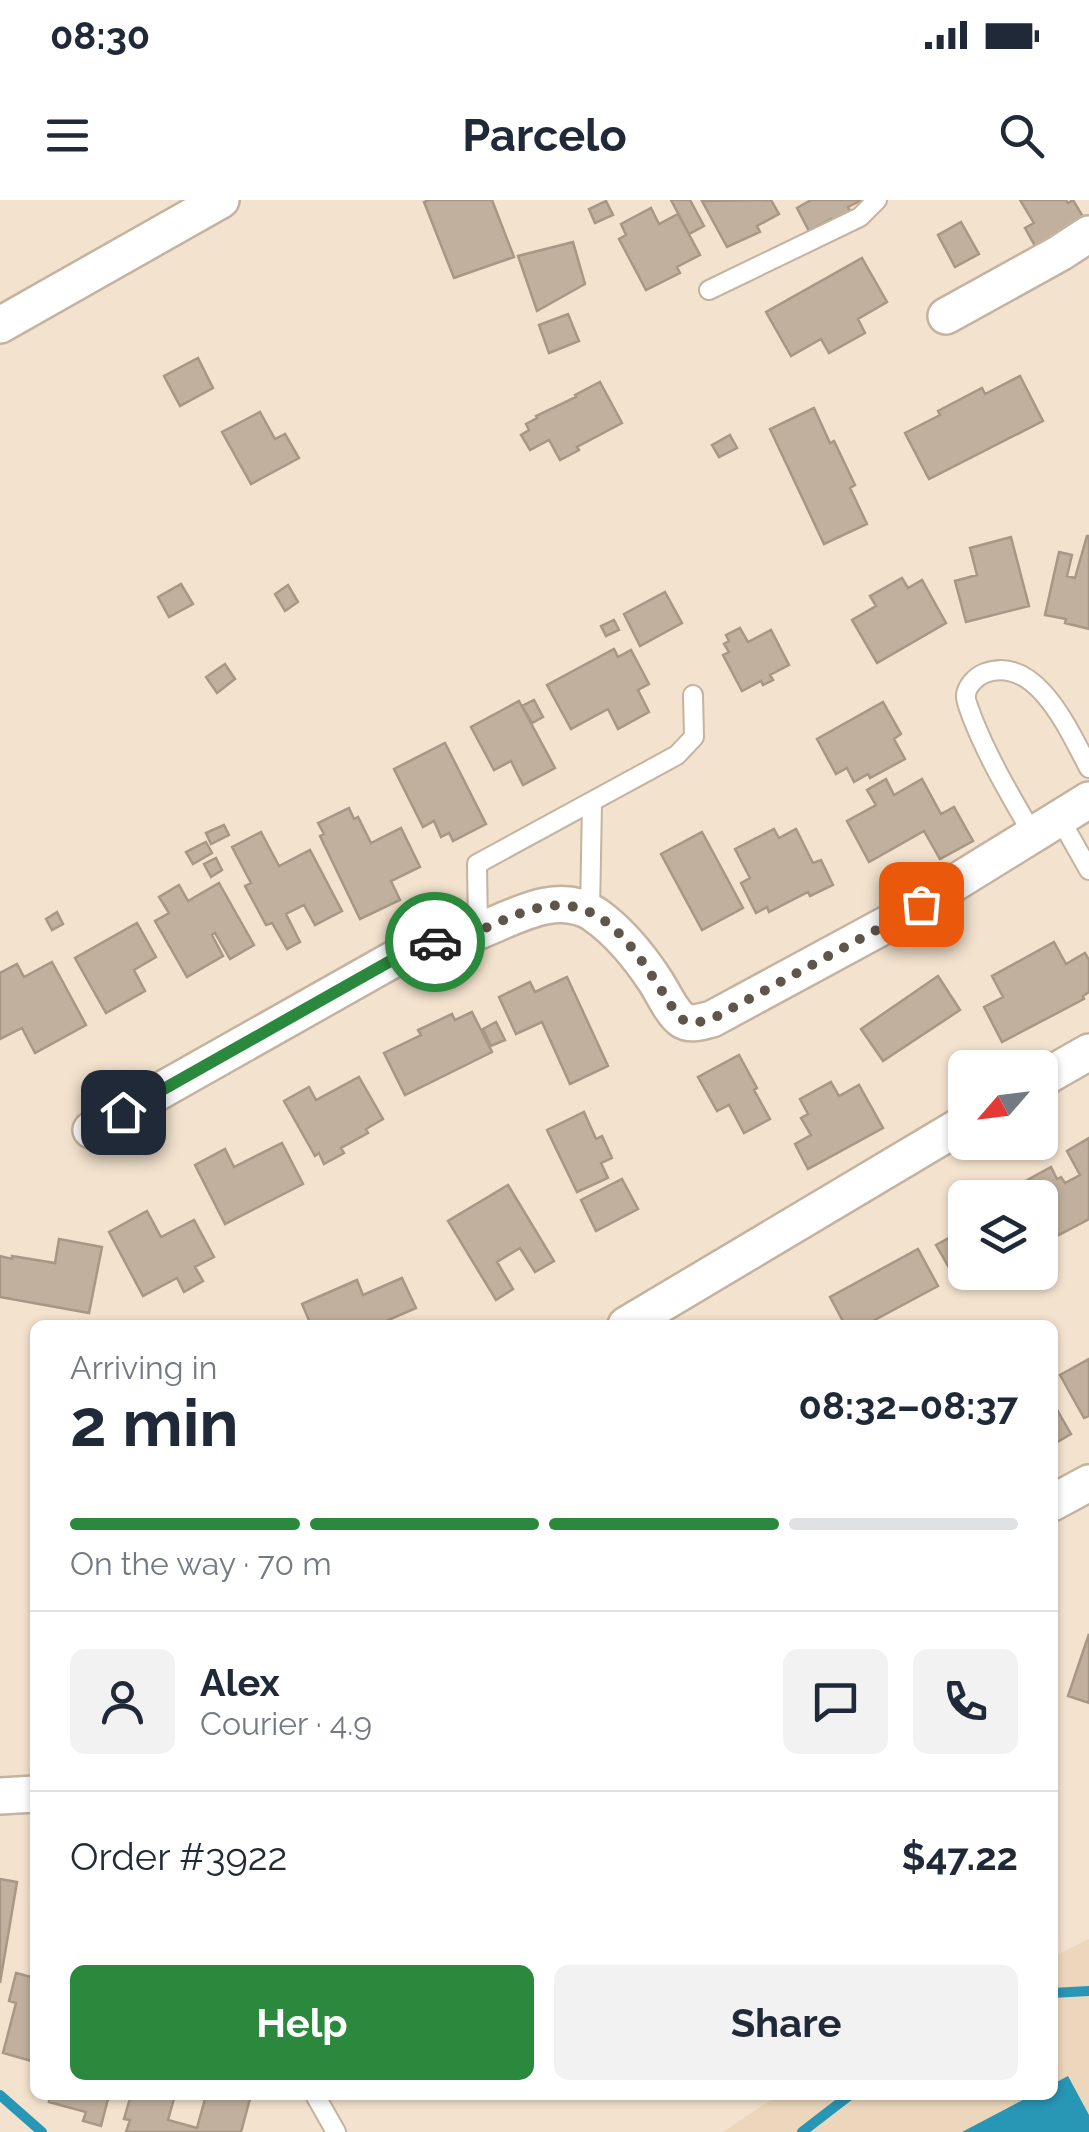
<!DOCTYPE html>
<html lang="en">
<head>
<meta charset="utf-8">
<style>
  :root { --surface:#fff; --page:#f2f2f3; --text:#1f2937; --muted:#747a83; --line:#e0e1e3; --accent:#2a893c }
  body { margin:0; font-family:Raleway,sans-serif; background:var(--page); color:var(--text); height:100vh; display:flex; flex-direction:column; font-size:38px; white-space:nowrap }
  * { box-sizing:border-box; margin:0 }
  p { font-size:32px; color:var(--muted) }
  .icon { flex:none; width:55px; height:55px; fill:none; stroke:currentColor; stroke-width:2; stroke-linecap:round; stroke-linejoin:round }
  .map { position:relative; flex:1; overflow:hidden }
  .details { position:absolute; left:30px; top:1120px; width:1028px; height:780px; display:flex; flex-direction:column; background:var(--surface); border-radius:15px; box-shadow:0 2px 8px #0004 }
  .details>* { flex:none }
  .needle { width:65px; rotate:242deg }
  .controls { position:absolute; left:948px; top:850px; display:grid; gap:20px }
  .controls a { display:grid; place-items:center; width:110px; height:110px; border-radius:15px; background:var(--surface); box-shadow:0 2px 8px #0004; font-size:50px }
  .pin { position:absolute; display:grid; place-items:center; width:85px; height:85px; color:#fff; margin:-42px; border-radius:20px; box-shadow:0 5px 15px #0006 }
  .courier { position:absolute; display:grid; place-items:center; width:100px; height:100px; margin:-50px; border:8px solid #2a893c; border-radius:50%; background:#fff; color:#222; box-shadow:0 2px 12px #0007 }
  .overview em { font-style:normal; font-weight:700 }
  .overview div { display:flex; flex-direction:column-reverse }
  .overview { display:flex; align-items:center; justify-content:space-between; height:170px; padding:0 40px }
  h1 { font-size:65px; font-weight:700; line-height:75px }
  .bar { display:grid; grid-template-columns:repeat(4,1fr); gap:15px 10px; align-content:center; height:120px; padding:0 40px }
  .bar i { height:12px; border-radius:8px; background:var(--line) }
  .bar .current { background:var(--accent) }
  .bar p { grid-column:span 4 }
  .line { display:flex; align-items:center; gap:25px; padding:0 40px; border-top:2px solid var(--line) }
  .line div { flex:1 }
  .round { display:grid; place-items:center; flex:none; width:105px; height:105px; border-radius:15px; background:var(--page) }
  .primary-button { display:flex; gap:20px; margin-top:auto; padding:20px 40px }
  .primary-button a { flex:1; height:115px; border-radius:15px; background:var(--accent); color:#fff; font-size:40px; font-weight:700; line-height:115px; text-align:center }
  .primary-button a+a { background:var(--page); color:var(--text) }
  .status { display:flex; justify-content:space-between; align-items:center; height:70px; padding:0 50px; background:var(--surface); direction:ltr }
  .status svg { height:28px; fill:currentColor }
  header { display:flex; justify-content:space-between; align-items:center; height:130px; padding:0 40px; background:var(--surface); font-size:45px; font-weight:700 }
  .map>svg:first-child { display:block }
</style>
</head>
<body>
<div class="status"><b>08:30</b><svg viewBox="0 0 49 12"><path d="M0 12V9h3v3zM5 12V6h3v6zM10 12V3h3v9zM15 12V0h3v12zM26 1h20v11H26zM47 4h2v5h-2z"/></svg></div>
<header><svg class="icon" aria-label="menu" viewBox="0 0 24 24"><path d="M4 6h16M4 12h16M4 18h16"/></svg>Parcelo<svg class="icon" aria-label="search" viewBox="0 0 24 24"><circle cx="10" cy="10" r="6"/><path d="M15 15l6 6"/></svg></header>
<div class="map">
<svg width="1089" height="1932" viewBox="0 0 1089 1932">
  <rect width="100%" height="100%" fill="#f3e2ce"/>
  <!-- built -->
  <path fill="#edd7bc" d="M1089 1739V1932H723L778 1895H1052L1053 1757Z"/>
  <!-- water -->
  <path fill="#2896b5" d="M1068 1876 1089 1915V1932H962L1032 1895H1052L1053 1884Z"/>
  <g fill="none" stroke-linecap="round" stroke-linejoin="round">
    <!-- stream -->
    <path stroke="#2896b5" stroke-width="10" d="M1052 1793 1089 1791
      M0 1895 42 1932
      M802 1932 850 1895"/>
  </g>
  <!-- building -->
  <path fill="#c1b09d" stroke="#a79784" stroke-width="2.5" d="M429 0H492L514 57 454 78 424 2Z
    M671 0H690L704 26 689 34Z
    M771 0 779 14 757 26 760 32 727 47 702 1Z
    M811 0H862L848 7 852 14 833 24 831 19 809 31 797 8Z
    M1020 0H1066L1068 3 1073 0 1089 27 1040 55 1025 28 1034 23Z
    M606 1 613 15 595 23 589 9Z
    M651 8 659 24 678 14 700 55 677 67 680 73 646 90 619 39 626 35 621 24Z
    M961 22 979 54 955 67 938 35Z
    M573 42 585 84 537 111 518 56Z
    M862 58 887 102 858 119 865 133 829 153 821 139 791 156 766 112Z
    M568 114 579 141 549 153 539 125Z
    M198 158 213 188 180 206 164 176Z
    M1020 176 1043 221 929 279 905 233 940 215 938 211 982 188 985 194Z
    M600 182 622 223 577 247 579 250 560 260 549 240 530 250 521 235 529 230 526 224 537 218 536 216 576 197 575 195Z
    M814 208 830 243 834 241 855 285 850 288 867 324 824 344 770 229Z
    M260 212 275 239 285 234 299 258 251 284 222 232Z
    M730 235 737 248 719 257 712 245Z
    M1087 336H1089V429L1065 423 1066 419 1045 415 1059 352 1072 355 1067 376 1075 378Z
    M1011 337 1029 406 966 422 955 381 977 375 970 348Z
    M902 378 908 388 922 380 946 423 877 463 852 420 876 406 870 396Z
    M181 384 193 404 169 417 158 397Z
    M288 385 298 402 285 411 275 394Z
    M665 392 682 423 640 446 624 414Z
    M614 420 619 430 606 436 601 426Z
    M740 428 748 442 771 430 789 465 770 475 773 480 763 485 761 481 742 491 723 455 729 452 724 444 729 441 726 435Z
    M614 449 618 457 631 450 649 484 638 490 649 512 618 529 608 509 571 529 547 485Z
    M225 464 235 479 217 493 206 477Z
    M534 500 543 517 532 523 522 506Z
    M519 501 555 568 523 585 511 561 494 570 471 527Z
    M883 502 901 534 894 539 905 559 870 578 868 574 854 582 847 568 836 574 817 539Z
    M445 543 486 624 453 641 449 633 441 637 434 621 423 627 394 569Z
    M886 579 894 595 922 579 941 614 954 607 973 641 940 659 924 631 869 662 847 621 876 605 867 590Z
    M349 608 354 619 358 617 371 643 401 628 420 667 391 681 400 700 360 719 320 636 324 634 318 623Z
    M224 625 229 635 211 644 206 633Z
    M774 629 779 638 796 629 813 663 821 660 833 685 810 696 808 692 769 712 767 707 756 713 741 683 750 678 735 649Z
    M261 632 279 666 310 650 342 711 315 725 304 705 286 714 300 742 287 749 272 723 266 725 245 686 251 683 232 647Z
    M702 632 743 708 702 730 661 654Z
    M206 642 212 653 193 664 186 652Z
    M216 658 222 670 211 677 204 664Z
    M219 683 254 745 230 759 215 733 212 735 223 756 187 777 155 721 169 713 159 697 179 685 188 701Z
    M57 712 63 724 52 730 46 719Z
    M137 723 156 757 134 770 145 791 106 813 75 758Z
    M1054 742 1066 764 1085 753 1089 760V792L1083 796 1084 799 1002 842 984 807 1003 797 992 776Z
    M52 762 86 825 35 853 22 828 0 839V773L17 764 24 777Z
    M938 776 960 810 883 861 861 829Z
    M567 777 608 866 570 884 542 822 516 834 499 797 530 782 535 792Z
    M472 812 492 852 405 895 384 853 421 835 418 830 452 814 455 820Z
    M496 822 505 840 491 846 483 829Z
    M739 855 757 888 754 890 770 919 744 933 729 905 717 911 698 877Z
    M359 877 383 919 366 929 368 933 341 948 344 953 324 964 319 953 315 956 284 901 309 887 316 900Z
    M831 882 839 896 859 885 883 928 808 969 795 944 811 935 801 918 808 914 800 899Z
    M584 912 596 939 602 936 612 958 601 963 608 978 577 992 547 930Z
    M1089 938V1019L1053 1038 1040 1015V998H1030L1022 983 1051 967 1057 979 1061 977 1065 983 1080 975 1067 951Z
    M282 943 303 984 225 1024 195 965 225 949 234 967Z
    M622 979 638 1009 596 1031 581 1000Z
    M508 985 554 1061 535 1072 520 1048 497 1062 513 1089 496 1100 448 1021Z
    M147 1011 161 1037 194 1020 214 1057 195 1067 203 1081 184 1092 177 1078 143 1096 109 1032Z
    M965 1029V1072L955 1078 936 1045Z
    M59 1039 102 1047 89 1113 0 1097V1056L12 1059V1056L55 1063Z
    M918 1049 938 1086 871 1122 872 1125H845L830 1097Z
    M402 1078 416 1108 377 1125H311L302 1104 357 1080 363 1095Z
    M1089 1159V1216L1084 1218 1060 1175Z
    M1052 1201 1071 1234 1052 1245Z
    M1089 1434V1503L1068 1496Z
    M0 1679 17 1682 0 1783Z
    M16 1773 35 1778V1862L3 1853 16 1803 9 1801Z
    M50 1895H109L101 1926 83 1921 86 1912 49 1902Z
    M131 1895H175L168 1920 197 1928 206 1895H251L241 1932H126L130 1920 124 1919Z"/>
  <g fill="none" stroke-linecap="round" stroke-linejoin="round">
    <!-- service casing -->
    <g stroke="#c3b39f" stroke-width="22">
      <path id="service" d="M709 90 860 17 877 0
        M1059 617 1089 670
        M1032 633C1010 595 988 558 972 517 970 510 965 501 966 495 967 485 977 476 985 473 1037 454 1070 533 1089 568
        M590 711 592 602
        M478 731 477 664 677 555 694 537 693 495
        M315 1895 336 1932"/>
    </g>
    <!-- minor casing -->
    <g stroke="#c3b39f" stroke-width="40">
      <path id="minor" d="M946 116 1060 53 1089 34
        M0 125 221 0
        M1040 880 1089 852
        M91 930 417 746C432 743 448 742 463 737 502 725 553 687 594 714 620 732 639 756 656 782 663 793 672 813 682 820 691 826 702 821 712 819L893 721 1089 600
        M626 1125 965 923
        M1052 1303 1089 1283
        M0 1596 35 1594"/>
    </g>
    <!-- service -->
    <use href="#service" stroke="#fff" stroke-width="18"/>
    <!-- minor -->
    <use href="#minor" stroke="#fff" stroke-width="35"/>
  </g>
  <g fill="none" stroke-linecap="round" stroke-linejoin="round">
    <!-- done -->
    <path stroke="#5f564b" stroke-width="10" stroke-dasharray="0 18" d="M435 742C445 741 456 740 465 736 498 725 533 701 569 706 614 712 641 760 664 794 669 801 675 814 682 819 691 826 702 821 712 819L893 721 921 704"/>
    <!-- route -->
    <path stroke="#2a893c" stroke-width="12" d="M123 912 417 746 435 742"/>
  </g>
</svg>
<div class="controls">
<a><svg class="needle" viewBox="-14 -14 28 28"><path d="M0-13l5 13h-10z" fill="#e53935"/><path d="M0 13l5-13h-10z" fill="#747a83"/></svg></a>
<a><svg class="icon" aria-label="layers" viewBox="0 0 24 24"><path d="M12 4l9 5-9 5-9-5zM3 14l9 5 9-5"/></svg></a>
</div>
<div class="pin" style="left:921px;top:704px;background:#ea580c"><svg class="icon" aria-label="bag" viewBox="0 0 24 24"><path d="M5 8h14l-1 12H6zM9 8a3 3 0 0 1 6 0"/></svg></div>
<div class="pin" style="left:123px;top:912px;background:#1f2937"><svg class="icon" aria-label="home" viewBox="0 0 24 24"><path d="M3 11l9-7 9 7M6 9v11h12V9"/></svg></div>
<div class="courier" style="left:435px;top:742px"><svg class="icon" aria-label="car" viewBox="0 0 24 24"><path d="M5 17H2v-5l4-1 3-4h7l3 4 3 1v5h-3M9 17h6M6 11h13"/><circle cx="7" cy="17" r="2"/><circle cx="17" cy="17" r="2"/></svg></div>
<section class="details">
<div class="overview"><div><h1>2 min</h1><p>Arriving in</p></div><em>08:32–08:37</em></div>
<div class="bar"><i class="current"></i><i class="current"></i><i class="current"></i><i></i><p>On the way · 70 m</p></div>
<div class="line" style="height:180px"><a class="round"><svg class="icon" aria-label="person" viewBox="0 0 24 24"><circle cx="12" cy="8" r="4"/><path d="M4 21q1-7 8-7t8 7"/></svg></a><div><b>Alex</b><p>Courier · 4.9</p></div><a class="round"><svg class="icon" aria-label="chat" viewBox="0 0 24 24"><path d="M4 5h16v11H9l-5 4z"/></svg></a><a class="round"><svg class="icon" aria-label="phone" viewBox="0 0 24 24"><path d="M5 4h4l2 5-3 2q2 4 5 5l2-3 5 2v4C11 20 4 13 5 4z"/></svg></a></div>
<div class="line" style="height:130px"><div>Order #3922</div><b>$47.22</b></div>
<div class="primary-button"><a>Help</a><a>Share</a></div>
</section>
</div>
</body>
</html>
